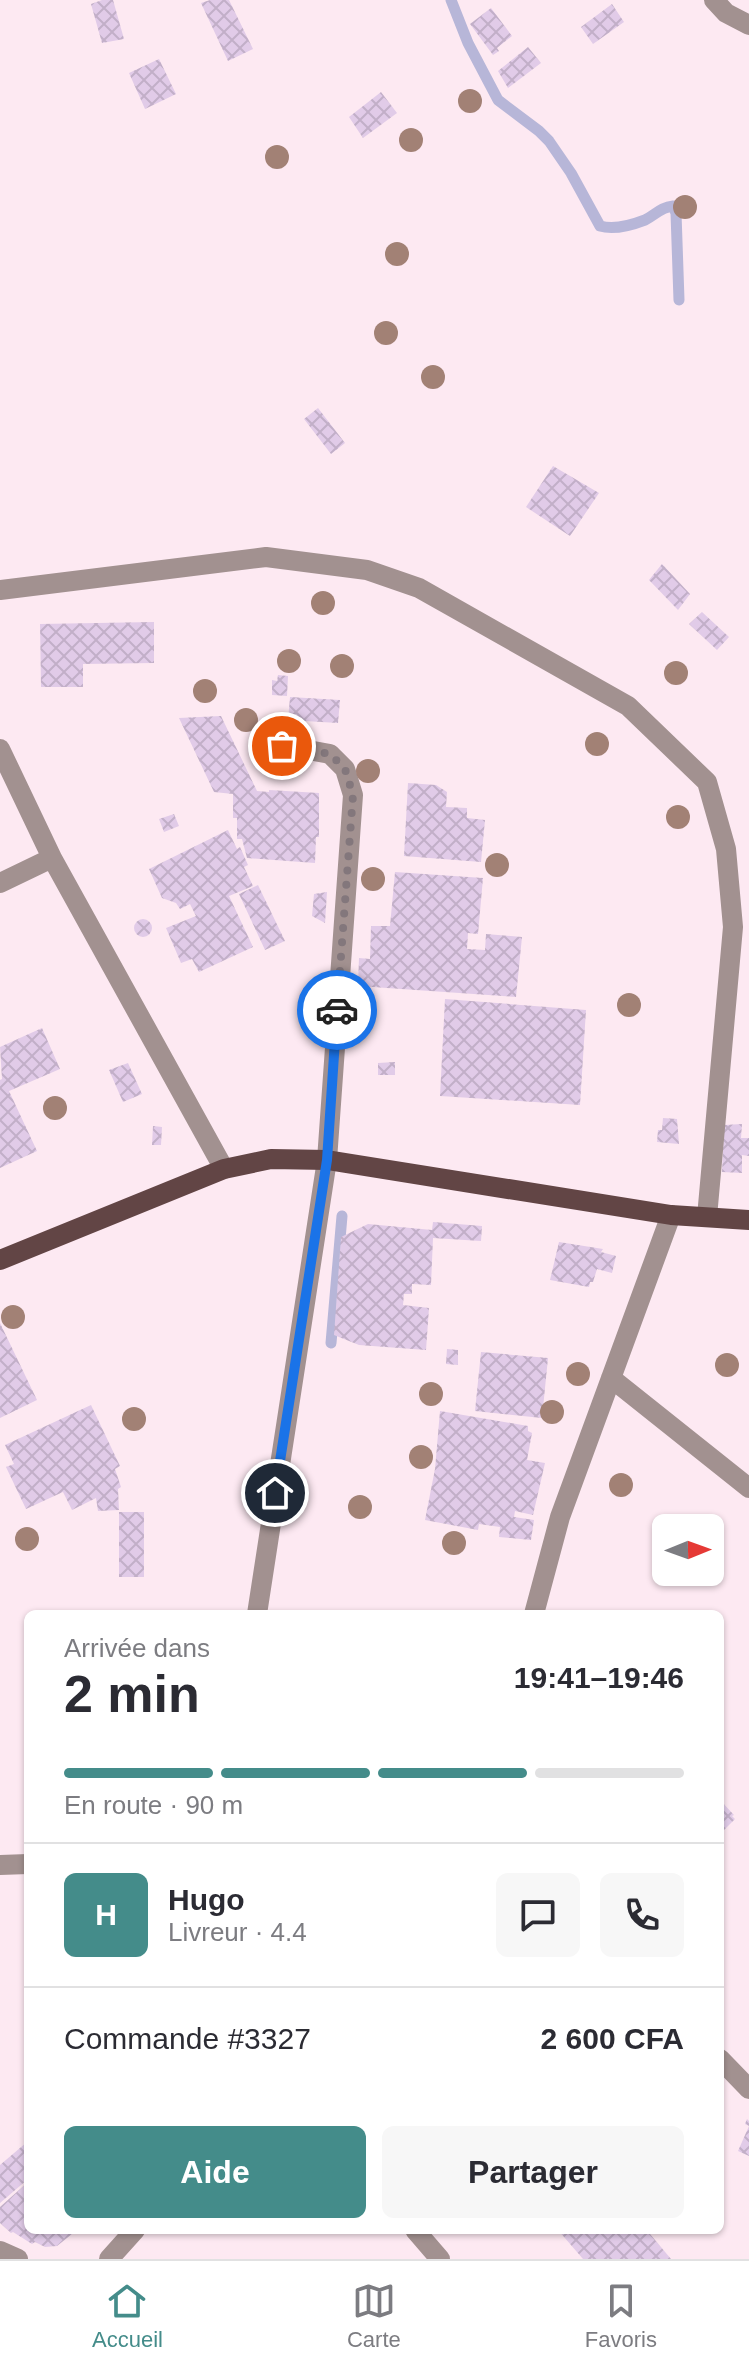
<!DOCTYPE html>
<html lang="fr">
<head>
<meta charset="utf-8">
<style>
  :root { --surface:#fff; --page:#f7f7f7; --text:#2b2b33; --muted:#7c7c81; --line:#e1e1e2; --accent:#448c8a }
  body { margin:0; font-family:Helvetica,sans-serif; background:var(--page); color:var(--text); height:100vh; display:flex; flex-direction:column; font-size:30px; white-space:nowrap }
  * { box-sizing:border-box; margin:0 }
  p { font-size:26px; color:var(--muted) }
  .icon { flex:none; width:44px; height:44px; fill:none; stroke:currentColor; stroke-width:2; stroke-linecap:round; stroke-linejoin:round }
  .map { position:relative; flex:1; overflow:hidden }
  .side { position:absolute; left:24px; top:1610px; width:700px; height:624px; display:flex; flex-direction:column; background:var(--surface); border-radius:12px; box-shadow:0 2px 6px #0004 }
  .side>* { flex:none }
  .needle { width:52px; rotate:89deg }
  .tools { position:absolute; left:652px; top:1514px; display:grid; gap:16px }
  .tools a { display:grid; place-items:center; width:72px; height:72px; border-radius:12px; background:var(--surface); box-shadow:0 2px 6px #0004; font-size:40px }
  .pin { position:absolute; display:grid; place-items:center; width:68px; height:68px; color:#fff; margin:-34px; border:4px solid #fff; border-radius:50%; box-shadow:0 2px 8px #0007 }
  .courier { position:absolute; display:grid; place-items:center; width:80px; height:80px; margin:-40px; border:6px solid #1a73e8; border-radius:50%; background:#fff; color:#222; box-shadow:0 2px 10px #0007 }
  .overview em { font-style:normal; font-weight:700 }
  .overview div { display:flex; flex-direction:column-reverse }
  .overview { display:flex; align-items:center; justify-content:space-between; height:136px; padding:0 40px }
  h1 { font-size:52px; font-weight:700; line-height:60px }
  .bar { display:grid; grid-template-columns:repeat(4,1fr); gap:12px 8px; align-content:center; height:96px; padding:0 40px }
  .bar i { height:10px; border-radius:6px; background:var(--line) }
  .bar .on { background:var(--accent) }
  .bar p { grid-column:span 4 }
  .line { display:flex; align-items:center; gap:20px; padding:0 40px; border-top:2px solid var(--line) }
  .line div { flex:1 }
  .round { display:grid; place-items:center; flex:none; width:84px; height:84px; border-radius:12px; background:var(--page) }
  .cta { display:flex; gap:16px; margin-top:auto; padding:16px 40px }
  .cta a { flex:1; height:92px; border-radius:12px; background:var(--accent); color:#fff; font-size:32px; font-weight:700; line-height:92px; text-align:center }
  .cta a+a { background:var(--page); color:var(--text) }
  .tab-bar { display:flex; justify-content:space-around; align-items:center; height:112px; border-top:2px solid var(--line); background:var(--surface); font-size:22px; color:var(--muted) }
  .tab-bar a { display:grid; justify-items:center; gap:4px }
  .tab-bar .on { color:var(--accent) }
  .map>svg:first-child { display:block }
</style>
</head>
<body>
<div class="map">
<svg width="749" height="2259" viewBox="0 0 749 2259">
  <defs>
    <pattern id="building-cross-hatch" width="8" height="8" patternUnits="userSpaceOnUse" patternTransform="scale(2)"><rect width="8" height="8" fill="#e1cbe8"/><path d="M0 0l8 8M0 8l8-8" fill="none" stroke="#c2afc8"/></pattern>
  </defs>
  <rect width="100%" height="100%" fill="#fde9f2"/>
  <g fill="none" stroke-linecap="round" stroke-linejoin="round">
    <!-- stream -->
    <path stroke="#b7b6d8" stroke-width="11" d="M451 0 468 43 498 100 539 131 549 141 571 173 600 226C613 230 632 225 645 220 655 215 661 207 673 206L676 213 679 300
      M331 1343 342 1216"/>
  </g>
  <!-- building -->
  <path fill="url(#building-cross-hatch)" d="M102 0H113L124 39 102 43 91 4Z
    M210 0H229L253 49 228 61 201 3Z
    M612 4 624 22 593 44 581 27Z
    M491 8 512 36 497 48 499 51 493 55 470 24Z
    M528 47 541 63 508 88 498 71Z
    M159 59 176 94 145 109 129 73Z
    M381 92 397 113 363 138 349 117Z
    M318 408 345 443 331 454 304 419Z
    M553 466 599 493 570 536 526 507Z
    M662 564 690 594 678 610 649 580Z
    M702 612 729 637 717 650 689 624Z
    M154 622V663L83 664V687H41L40 624Z
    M278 675 288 676 287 696 272 695V680L277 681Z
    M290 697 340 700 338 723 288 720Z
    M221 716 257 791 269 792V790L319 793V837H316L315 863 247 858 242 839H237V818H233V794L214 792 179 718Z
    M408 783 436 785 447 792 446 807 467 808V818L485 820 481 862 404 856Z
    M174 814 179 826 164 832 159 819Z
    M228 830 237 849 240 847 248 865 244 867 253 886 229 896 253 947 199 972 192 959 181 963 166 928 196 916 190 904 180 909 176 903 162 898 149 869Z
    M395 872 483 878 478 934 468 933 467 949 485 950 486 934 522 937 516 997 358 986 359 958 370 959 371 926H390Z
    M258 885 285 941 265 950 239 894Z
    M327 892 325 923 312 916 314 894Z
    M134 928a9 9 0 1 1 18 0a9 9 0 1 1-18 0Z
    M445 999 586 1010 580 1105 440 1096Z
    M42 1028 60 1069 9 1091 37 1151 0 1168V1080L2 1079 0 1047Z
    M395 1062V1075H378V1063Z
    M128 1063 142 1094 123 1102 109 1070Z
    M663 1118 677 1119 679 1144 657 1142 658 1130H662Z
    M742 1124 741 1138H749V1156L742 1155V1173L722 1172 724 1125Z
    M153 1126 162 1127 161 1145H152Z
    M433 1222 482 1226 481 1241 433 1238 431 1285 412 1284V1294H404L403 1305 429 1308 426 1350 359 1345 334 1335 341 1237 368 1224 432 1230Z
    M559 1242 603 1249 601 1252 616 1256 612 1273 597 1269 593 1282H590L589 1287 550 1280Z
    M0 1323 37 1400 0 1418Z
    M447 1349 458 1350V1365L446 1364Z
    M481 1352 548 1358 542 1418 475 1411Z
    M91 1405 120 1466 115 1469 121 1487 118 1489 119 1510 98 1511 96 1498 72 1510 63 1492 26 1509 6 1467 14 1464 5 1445Z
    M440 1411 528 1426V1431L532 1433 527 1460 545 1463 533 1515 515 1511 514 1517 534 1520 531 1540 499 1537 500 1527 479 1524 478 1530 425 1520 435 1469Z
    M119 1512H144V1577H119Z
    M720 1800 734 1815 732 1816 735 1819 720 1834Z
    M747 2119 749 2121V2156L738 2151 749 2126 745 2124Z
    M27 2142 28 2179 0 2203V2165Z
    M28 2182V2230H77L57 2246 45 2247 35 2242 32 2244 13 2232 11 2233 0 2223V2207Z
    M558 2230H655L650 2234 671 2259H583Z"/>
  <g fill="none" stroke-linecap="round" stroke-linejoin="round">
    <!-- minor -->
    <path stroke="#a29190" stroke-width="20" d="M714 0 726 13 749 25
      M0 590 266 557 367 570 419 588 628 706 707 782 726 849 733 927 707 1217
      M0 749 52 858 224 1169
      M0 883 52 858
      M611 1378 749 1488
      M257 1614 327 1160 353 795 345 769 330 754 259 741
      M534 1614 560 1517 671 1215
      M0 1865 28 1864
      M720 2059 749 2089
      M415 2230 440 2259
      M0 2251 18 2259
      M109 2259 135 2230"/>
    <!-- major -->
    <path stroke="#624545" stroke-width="20" d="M0 1260 224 1169 271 1159 327 1160 671 1215 749 1220"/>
  </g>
  <!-- trees -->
  <g fill="#a28175">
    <circle cx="470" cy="101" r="12"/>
    <circle cx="411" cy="140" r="12"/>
    <circle cx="277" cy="157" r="12"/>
    <circle cx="685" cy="207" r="12"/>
    <circle cx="397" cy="254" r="12"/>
    <circle cx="386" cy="333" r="12"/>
    <circle cx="433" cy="377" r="12"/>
    <circle cx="323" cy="603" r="12"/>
    <circle cx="289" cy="661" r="12"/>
    <circle cx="342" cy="666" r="12"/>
    <circle cx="676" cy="673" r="12"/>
    <circle cx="205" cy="691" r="12"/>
    <circle cx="246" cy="720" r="12"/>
    <circle cx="597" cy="744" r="12"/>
    <circle cx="368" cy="771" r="12"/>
    <circle cx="678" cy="817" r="12"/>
    <circle cx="497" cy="865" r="12"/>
    <circle cx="373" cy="879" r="12"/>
    <circle cx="629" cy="1005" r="12"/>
    <circle cx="55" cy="1108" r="12"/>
    <circle cx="13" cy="1317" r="12"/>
    <circle cx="727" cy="1365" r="12"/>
    <circle cx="578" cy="1374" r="12"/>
    <circle cx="431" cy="1394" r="12"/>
    <circle cx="552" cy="1412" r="12"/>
    <circle cx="134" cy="1419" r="12"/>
    <circle cx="421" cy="1457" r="12"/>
    <circle cx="621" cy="1485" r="12"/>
    <circle cx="360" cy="1507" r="12"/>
    <circle cx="27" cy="1539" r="12"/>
    <circle cx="454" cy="1543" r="12"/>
  </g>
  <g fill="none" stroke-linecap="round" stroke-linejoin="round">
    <!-- done -->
    <path stroke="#83777c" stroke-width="8" stroke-dasharray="0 14.4" d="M282 746 330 754 345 769 353 795 337 1010"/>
    <!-- route -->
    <path stroke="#1a73e8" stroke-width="10" d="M275 1493 327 1160 337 1010"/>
  </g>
</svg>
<div class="tools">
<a><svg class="needle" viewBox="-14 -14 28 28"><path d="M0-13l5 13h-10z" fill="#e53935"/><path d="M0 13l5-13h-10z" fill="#7c7c81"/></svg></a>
</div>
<div class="pin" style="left:282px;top:746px;background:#ea580c"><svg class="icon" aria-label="bag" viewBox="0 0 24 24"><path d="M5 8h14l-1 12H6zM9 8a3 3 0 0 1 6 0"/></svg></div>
<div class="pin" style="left:275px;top:1493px;background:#1f2937"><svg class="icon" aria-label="home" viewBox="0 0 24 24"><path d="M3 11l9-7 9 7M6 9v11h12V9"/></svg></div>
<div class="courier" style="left:337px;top:1010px"><svg class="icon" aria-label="car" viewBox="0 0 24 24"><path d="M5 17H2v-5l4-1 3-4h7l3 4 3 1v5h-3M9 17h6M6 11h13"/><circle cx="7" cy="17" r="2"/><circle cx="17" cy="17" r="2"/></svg></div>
<section class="side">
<div class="overview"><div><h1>2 min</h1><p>Arrivée dans</p></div><em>19:41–19:46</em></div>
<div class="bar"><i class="on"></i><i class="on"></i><i class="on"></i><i></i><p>En route · 90 m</p></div>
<div class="line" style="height:144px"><b class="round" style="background:var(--accent);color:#fff">H</b><div><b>Hugo</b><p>Livreur · 4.4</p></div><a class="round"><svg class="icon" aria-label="chat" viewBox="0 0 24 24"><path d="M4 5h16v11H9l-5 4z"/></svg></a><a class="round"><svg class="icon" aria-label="phone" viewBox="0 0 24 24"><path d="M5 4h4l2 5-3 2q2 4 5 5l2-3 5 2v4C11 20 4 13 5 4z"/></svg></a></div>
<div class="line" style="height:104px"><div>Commande #3327</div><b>2 600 CFA</b></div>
<div class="cta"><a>Aide</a><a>Partager</a></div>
</section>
</div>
<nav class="tab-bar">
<a class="on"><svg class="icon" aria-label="home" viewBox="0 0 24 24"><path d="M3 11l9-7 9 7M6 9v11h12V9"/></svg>Accueil</a>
<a><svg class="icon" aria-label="map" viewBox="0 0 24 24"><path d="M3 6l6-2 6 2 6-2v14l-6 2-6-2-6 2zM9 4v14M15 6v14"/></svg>Carte</a>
<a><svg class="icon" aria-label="saved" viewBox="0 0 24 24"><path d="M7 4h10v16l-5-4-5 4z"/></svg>Favoris</a>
</nav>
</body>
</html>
